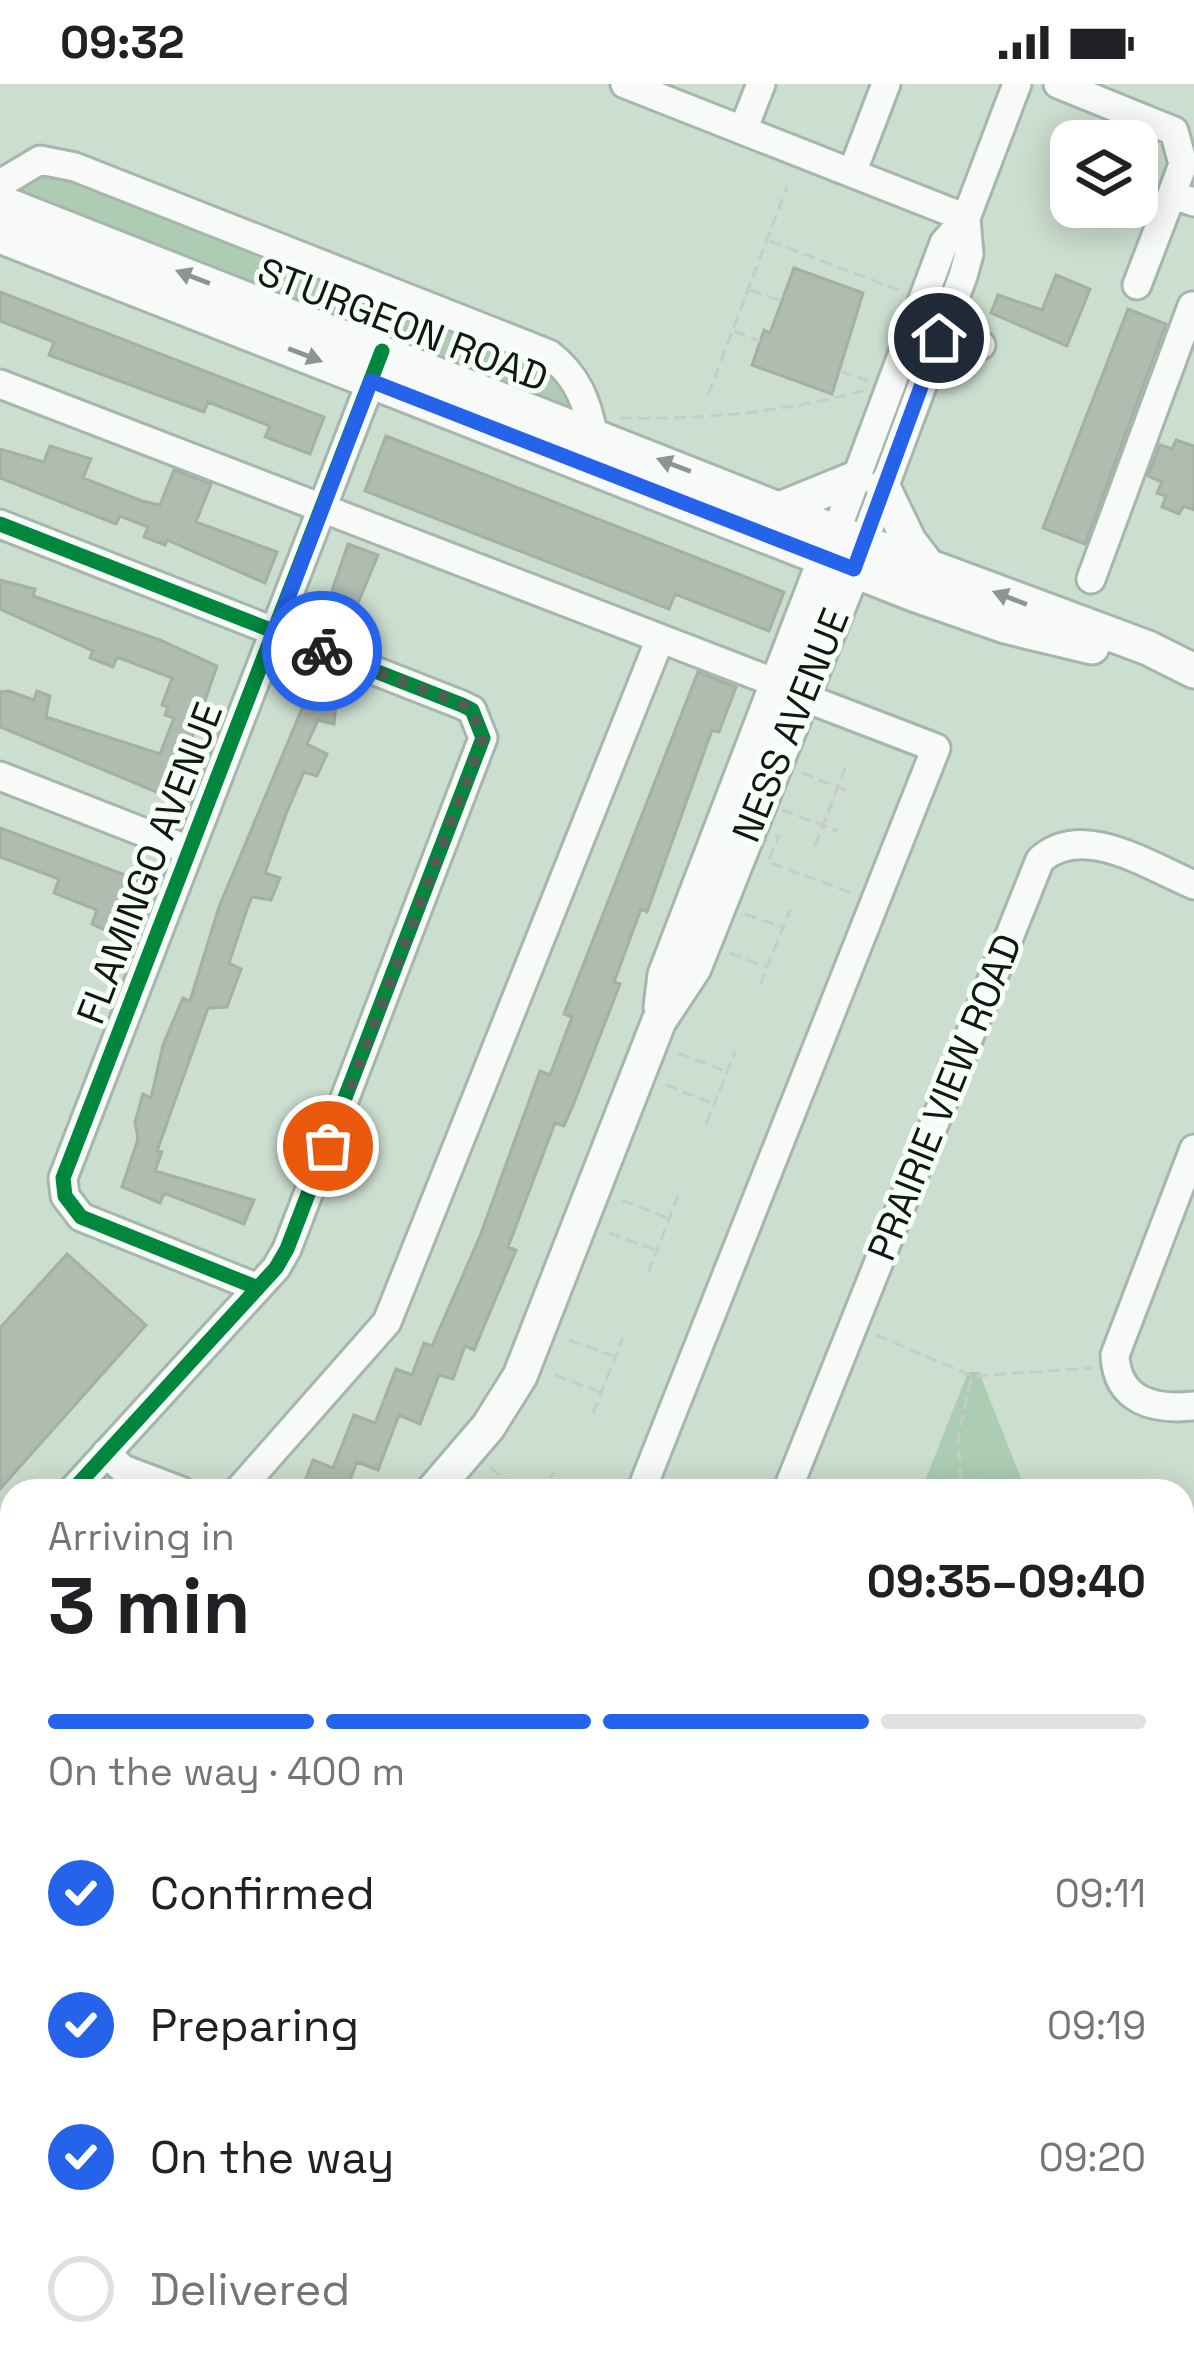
<!DOCTYPE html>
<html lang="en">
<head>
<meta charset="utf-8">
<style>
  :root { --surface:#fff; --page:#f2f2f2; --text:#202124; --muted:#757577; --line:#e0e0e0; --accent:#2563eb }
  body { margin:0; font-family:"Space Grotesk",sans-serif; background:var(--page); color:var(--text); height:100vh; display:flex; flex-direction:column; font-size:45px; white-space:nowrap }
  * { box-sizing:border-box; margin:0 }
  p { font-size:39px; color:var(--muted) }
  .icon { flex:none; width:66px; height:66px; fill:none; stroke:currentColor; stroke-width:2; stroke-linecap:round; stroke-linejoin:round }
  .map { position:relative; flex:1; overflow:hidden }
  .side { position:absolute; left:0px; top:1395px; width:1194px; height:900px; display:flex; flex-direction:column; background:var(--surface); border-radius:36px 36px 0 0; box-shadow:0 6px 30px #0003 }
  .side>* { flex:none }
  .fabs { position:absolute; left:1050px; top:36px; display:grid; gap:24px }
  .fabs a { display:grid; place-items:center; width:108px; height:108px; border-radius:24px; background:var(--surface); box-shadow:0 6px 30px #0003; font-size:60px }
  .pin { position:absolute; display:grid; place-items:center; width:102px; height:102px; color:#fff; margin:-51px; border:6px solid #fff; border-radius:50%; box-shadow:0 3px 12px #0007 }
  .courier { position:absolute; display:grid; place-items:center; width:120px; height:120px; margin:-60px; border:9px solid #2563eb; border-radius:50%; background:#fff; color:#222; box-shadow:0 3px 15px #0007 }
  .headline em { font-style:normal; font-weight:800 }
  .headline div { display:flex; flex-direction:column-reverse }
  .headline { display:flex; align-items:center; justify-content:space-between; height:204px; padding:0 48px }
  h1 { font-size:78px; font-weight:800; line-height:90px }
  .bar { display:grid; grid-template-columns:repeat(4,1fr); gap:18px 12px; align-content:center; height:144px; padding:0 48px }
  .bar i { height:15px; border-radius:9px; background:var(--line) }
  .bar .on { background:var(--accent) }
  .bar p { grid-column:span 4 }
  ol { padding:0 48px; list-style:none }
  li { display:flex; align-items:center; gap:36px; height:132px }
  li p { margin-inline-start:auto }
  li .icon { padding:12px; border-radius:50%; background:var(--accent); color:#fff; stroke-width:4 }
  li:last-child { color:var(--muted) }
  li i { width:66px; height:66px; border:6px solid var(--line); border-radius:50% }
  .status { display:flex; justify-content:space-between; align-items:center; height:84px; padding:0 60px; background:var(--surface); direction:ltr }
  .status svg { height:33px; fill:currentColor }
  .map>svg:first-child { display:block }
</style>
</head>
<body>
<div class="status"><b>09:32</b><svg viewBox="0 0 49 12"><path d="M0 12V9h3v3zM5 12V6h3v6zM10 12V3h3v9zM15 12V0h3v12zM26 1h20v11H26zM47 4h2v5h-2z"/></svg></div>
<div class="map">
<svg width="1194" height="2295" viewBox="0 0 1194 2295">
  <rect width="100%" height="100%" fill="#ccded0"/>
  <!-- green -->
  <path fill="#acccb3" d="M40 76 549 270 593 350 0 152V100Z
    M968 1288H979L1026 1407H921Z
    M1194 1443V2295H524L529 2283H1182V1444Z
    M314 2283H492L488 2295H309Z"/>
  <!-- building -->
  <path fill="#b0bcb0" stroke="#a4b0a3" stroke-width="3" d="M794 184 863 209 832 310 752 281 764 246 770 249Z
    M1056 191 1090 205 1067 262 991 229 998 211 1042 226Z
    M0 208 324 333 310 370 265 353 270 342 208 318 204 328 49 271 54 258 0 237Z
    M1128 225 1166 240 1085 460 1043 444Z
    M386 352 784 508 769 547 675 510 669 525 365 407Z
    M1176 356 1194 362V426L1184 422 1179 430 1162 423 1166 412 1157 409 1162 398 1148 392 1160 361 1172 365Z
    M50 362 91 375 83 394 142 417 160 421 174 386 211 400 196 438 277 468 265 499 167 456 165 461 144 453 148 443 120 432 116 440 0 394V365L44 378Z
    M348 460 378 471 358 519 332 507Z
    M0 496 35 505 33 512 160 556 217 582 171 714 0 643V608L9 607 34 616 37 607 50 612 46 633 160 670 174 634 165 631 168 623 162 621 172 594 117 573 113 583 90 574 93 567 0 525Z
    M698 588 736 603 719 648 712 646 647 828 641 825 614 898 620 900 574 1019 564 1042 555 1039 508 1163 516 1166 474 1266 465 1262 453 1295 439 1291 420 1340 399 1331 378 1386 357 1378 347 1404 301 1407 313 1376 333 1384 354 1331 375 1339 396 1285 412 1291 424 1259 432 1262 480 1152 540 987 550 991 572 933 564 930Z
    M316 591 338 600 334 640 318 636 307 660 327 670 317 692 304 688 286 730 265 789 280 794 271 816 252 813 247 825 229 879 241 885 227 923 208 924 157 1067 162 1068 155 1087 254 1116 244 1140 164 1109 160 1119 122 1103 138 1055 135 1038 143 1010 151 1014 163 961 183 914 190 917 219 823Z
    M0 744 138 796 119 853 92 840 97 826 54 809 59 795 0 773Z
    M67 1170 146 1241 0 1405V1244Z"/>
  <g fill="none" stroke-linecap="round" stroke-linejoin="round">
    <!-- minor casing -->
    <g stroke="#a7b6ab" stroke-width="33">
      <path id="minor" d="M625 0 966 134
        M1058 0 1174 47 1183 80 1172 110
        M743 46 761 0
        M852 89 886 0
        M0 100 40 76 75 83 549 270C576 291 587 316 593 350
        M1137 201 1172 110 1194 118
        M926 287 956 266 981 261
        M0 300 776 599
        M0 440 462 621 472 626 483 654 287 1165 276 1184 72 1407
        M836 448 944 159 966 134 1017 0
        M864 457 963 192 969 170 966 134
        M1091 495 1192 222
        M0 692 189 766
        M1194 1065 1115 1271C1117 1318 1155 1326 1194 1322
        M258 1204 81 1133 65 1112 63 1094 377 282
        M106 1369 123 1385 181 1407
        M238 1407 387 1238 660 555
        M641 1407 936 664 803 613
        M787 1407 1040 776C1082 737 1149 782 1194 801
        M0 1489 12 1475
        M0 1669 12 1656
        M0 2009 12 1977
        M0 2126 12 2131"/>
    </g>
    <!-- major casing -->
    <g stroke="#a7b6ab" stroke-width="39">
      <path id="major" d="M0 118 836 448 1148 564 1194 587
        M0 152 916 511 1005 542 1092 563
        M883 403 909 457 928 482
        M782 424 856 394
        M661 923 665 891 833 454
        M433 1407 488 1343 520 1292 659 937 694 884 862 464
        M0 1887 12 1874"/>
    </g>
    <!-- path -->
    <path stroke="#c7ccc8" stroke-width="3" stroke-dasharray="12 6" stroke-linecap="butt" d="M770 157 901 207
      M750 206 782 217
      M734 247 760 257
      M840 287 869 297
      M708 311 787 103
      M620 334C705 336 784 328 866 306
      M802 689 851 708
      M782 726 837 747
      M775 750 779 752 768 778 852 809
      M815 762 845 684
      M745 830 781 843
      M730 869 765 883
      M760 901 790 826
      M678 969 725 987
      M666 1001 712 1019
      M706 1040 735 968
      M622 1116 668 1134
      M609 1149 655 1166
      M648 1189 678 1112
      M876 1251 972 1292 958 1352 961 1407
      M569 1256 613 1272
      M555 1291 599 1308
      M976 1292 1092 1284
      M593 1329 623 1254
      M490 1383 517 1407
      M538 1407 555 1388
      M1182 1644 1194 1645
      M1182 1833 1194 1838
      M1182 2068 1194 2062
      M875 2283 905 2295
      M649 2295 652 2283
      M811 2295 823 2283"/>
    <!-- minor -->
    <use href="#minor" stroke="#f7faf8" stroke-width="27"/>
    <!-- major -->
    <use href="#major" stroke="#f7faf8" stroke-width="33"/>
    <!-- cycleway casing -->
    <g stroke="#f8fffa" stroke-width="22">
      <path id="cycleway" d="M0 440 462 621 472 626 483 654 287 1165 276 1184 72 1407
        M258 1204 81 1133 65 1112 63 1094 382 267"/>
    </g>
    <!-- cycleway -->
    <use href="#cycleway" stroke="#00873e" stroke-width="15"/>
  </g>
  <!-- one-way arrows -->
  <defs><path id="oneway-solid" d="M-6-.8H1V-3.2L6.5 0L1 3.2V.8H-6Z" transform="scale(3)"/></defs>
  <g fill="#8e9590">
    <use href="#oneway-solid" transform="translate(193 193) rotate(-159)"/>
    <use href="#oneway-solid" transform="translate(305 271) rotate(21)"/>
    <use href="#oneway-solid" transform="translate(674 381) rotate(-159)"/>
    <use href="#oneway-solid" transform="translate(1010 514) rotate(-159)"/>
  </g>
  <g fill="none" stroke-linecap="round" stroke-linejoin="round">
    <!-- done -->
    <path stroke="#505f54" stroke-width="12" stroke-dasharray="0 21.6" d="M322 567 462 620 472 626 483 654 328 1062"/>
    <!-- route -->
    <path stroke="#2563eb" stroke-width="15" d="M322 567 275 548 371 297 854 485 939 254"/>
  </g>
  <g text-anchor="middle" stroke-width="10" stroke-linejoin="round" paint-order="stroke">
    <!-- street labels -->
    <g font-size="39" fill="#0d1a11" stroke="#f8fffa">
      <text transform="translate(403 240) rotate(21)" y="14">STURGEON ROAD</text>
      <text transform="translate(790 641) rotate(-68)" y="14">NESS AVENUE</text>
      <text transform="translate(149 779) rotate(-69)" y="14">FLAMINGO AVENUE</text>
      <text transform="translate(944 1013) rotate(-68)" y="14">PRAIRIE VIEW ROAD</text>
    </g>
  </g>
</svg>
<div class="fabs">
<a><svg class="icon" aria-label="layers" viewBox="0 0 24 24"><path d="M12 4l9 5-9 5-9-5zM3 14l9 5 9-5"/></svg></a>
</div>
<div class="pin" style="left:328px;top:1062px;background:#ea580c"><svg class="icon" aria-label="bag" viewBox="0 0 24 24"><path d="M5 8h14l-1 12H6zM9 8a3 3 0 0 1 6 0"/></svg></div>
<div class="pin" style="left:939px;top:254px;background:#1f2937"><svg class="icon" aria-label="home" viewBox="0 0 24 24"><path d="M3 11l9-7 9 7M6 9v11h12V9"/></svg></div>
<div class="courier" style="left:322px;top:567px"><svg class="icon" aria-label="bike" viewBox="0 0 24 24"><circle cx="6" cy="16" r="4"/><circle cx="18" cy="16" r="4"/><path d="M6 16l4-8h5l3 8M10 8l3 8H6M13 5h3"/></svg></div>
<section class="side">
<div class="headline"><div><h1>3 min</h1><p>Arriving in</p></div><em>09:35–09:40</em></div>
<div class="bar"><i class="on"></i><i class="on"></i><i class="on"></i><i></i><p>On the way · 400 m</p></div>
<ol>
<li><svg class="icon" aria-label="check" viewBox="0 0 24 24"><path d="M5 12l5 5 9-10"/></svg>Confirmed<p>09:11</p></li>
<li><svg class="icon" aria-label="check" viewBox="0 0 24 24"><path d="M5 12l5 5 9-10"/></svg>Preparing<p>09:19</p></li>
<li><svg class="icon" aria-label="check" viewBox="0 0 24 24"><path d="M5 12l5 5 9-10"/></svg>On the way<p>09:20</p></li>
<li><i></i>Delivered</li>
</ol>
</section>
</div>
</body>
</html>
